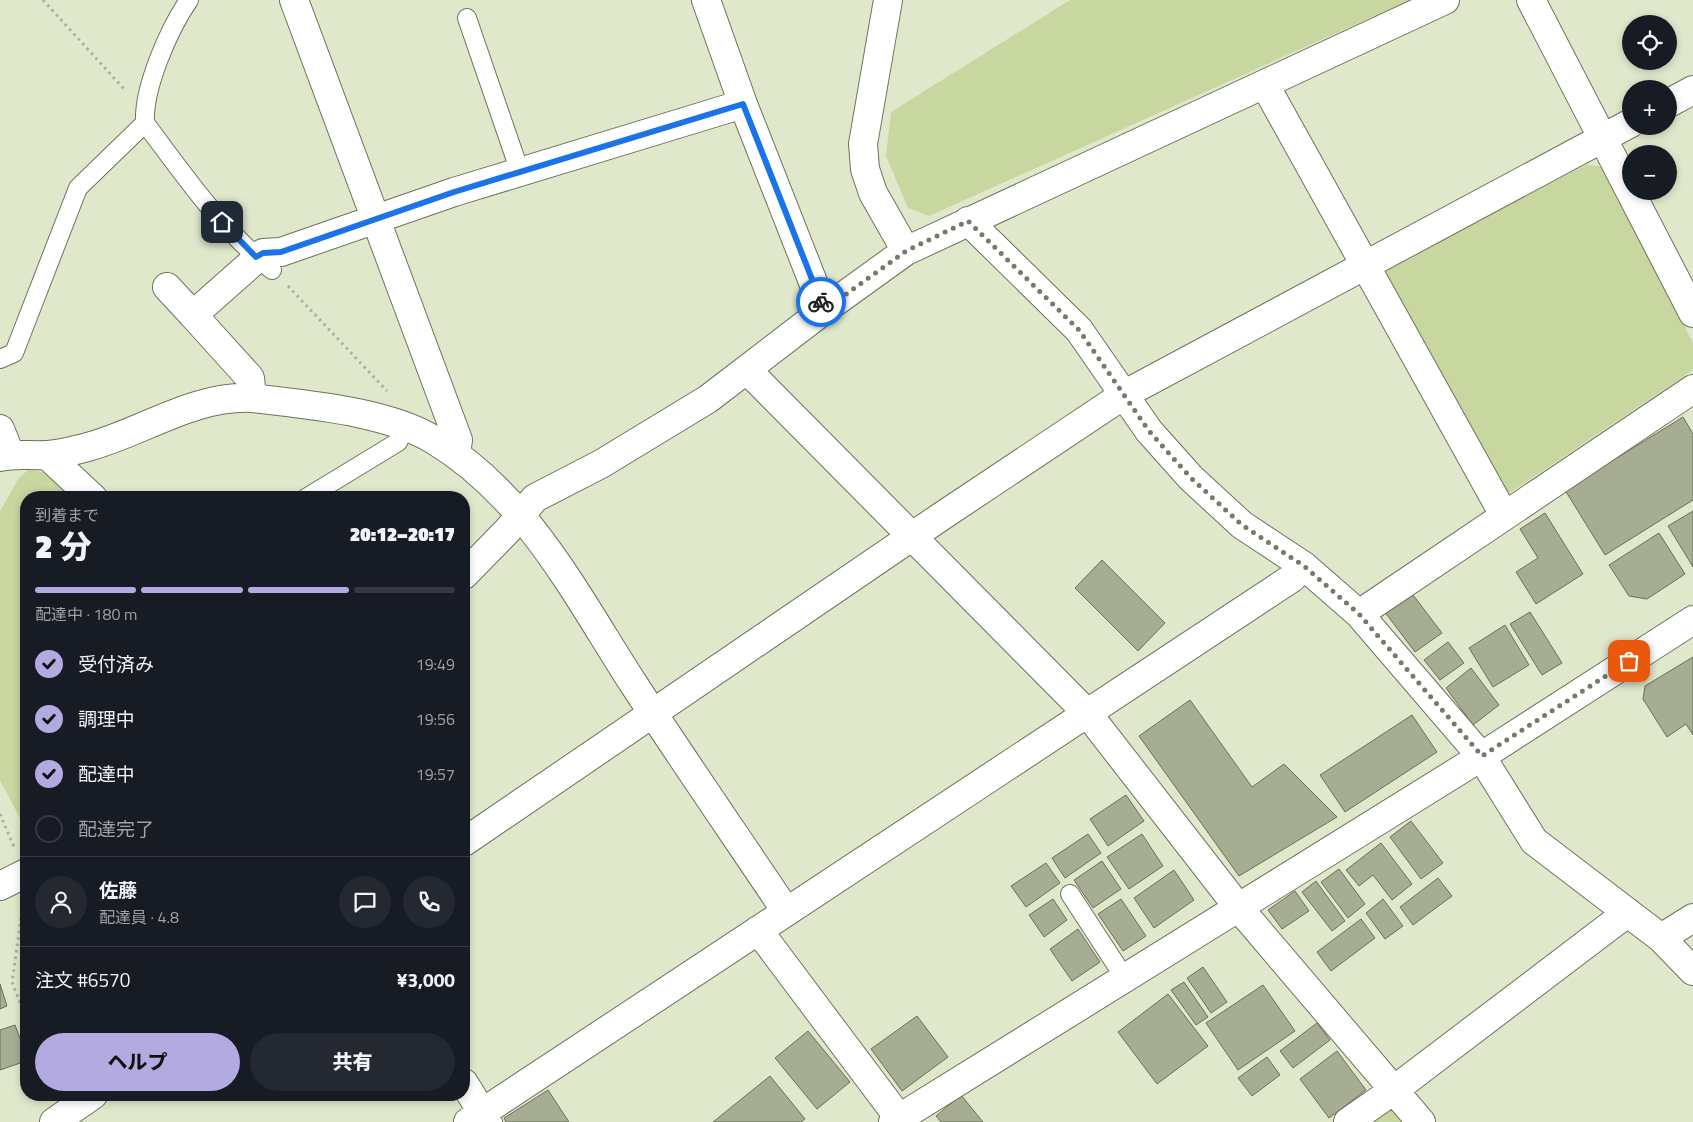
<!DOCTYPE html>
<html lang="ja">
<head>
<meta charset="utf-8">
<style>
  :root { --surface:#171b24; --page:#242831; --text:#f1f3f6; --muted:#9ea1a6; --line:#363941; --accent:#b4aae2 }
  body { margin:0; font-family:"Titillium Web","Noto Sans JP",sans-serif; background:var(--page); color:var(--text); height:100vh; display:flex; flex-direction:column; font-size:19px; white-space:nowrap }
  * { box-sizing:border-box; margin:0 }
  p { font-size:16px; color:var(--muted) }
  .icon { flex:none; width:28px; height:28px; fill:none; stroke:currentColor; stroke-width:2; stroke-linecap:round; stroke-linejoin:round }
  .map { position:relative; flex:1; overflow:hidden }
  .details { position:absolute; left:20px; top:491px; width:450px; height:610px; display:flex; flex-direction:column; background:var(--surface); border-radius:20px; box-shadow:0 2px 8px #0003 }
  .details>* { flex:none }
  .buttons { position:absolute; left:1622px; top:15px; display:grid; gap:10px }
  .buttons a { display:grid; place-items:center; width:55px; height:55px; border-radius:50%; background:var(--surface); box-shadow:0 2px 8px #0003; font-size:25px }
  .pin { position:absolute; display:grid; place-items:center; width:42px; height:42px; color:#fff; margin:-21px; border-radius:10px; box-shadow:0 2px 8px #0006 }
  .courier { position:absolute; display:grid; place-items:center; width:50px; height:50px; margin:-25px; border:4px solid #1a73e8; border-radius:50%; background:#fff; color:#222; box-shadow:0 1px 6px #0007 }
  .summary em { font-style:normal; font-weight:800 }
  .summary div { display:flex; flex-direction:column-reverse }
  .summary { display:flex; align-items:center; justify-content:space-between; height:85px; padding:0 15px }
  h1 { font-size:32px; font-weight:800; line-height:38px }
  .bar { display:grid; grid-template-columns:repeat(4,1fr); gap:8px 5px; align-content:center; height:60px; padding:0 15px }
  .bar i { height:6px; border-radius:4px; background:var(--line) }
  .bar .selected { background:var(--accent) }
  .bar p { grid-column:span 4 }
  .line { display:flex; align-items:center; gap:12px; padding:0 15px; border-top:1px solid var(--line) }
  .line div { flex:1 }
  .round { display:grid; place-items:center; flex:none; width:52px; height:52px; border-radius:26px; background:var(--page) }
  ol { padding:0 15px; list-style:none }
  li { display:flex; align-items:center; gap:15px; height:55px }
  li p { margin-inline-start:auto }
  li .icon { padding:5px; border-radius:50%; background:var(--accent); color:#111; stroke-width:4 }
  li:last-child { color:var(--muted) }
  li i { width:28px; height:28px; border:2px solid var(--line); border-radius:50% }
  .cta { display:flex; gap:10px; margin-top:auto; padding:10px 15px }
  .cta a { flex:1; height:58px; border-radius:30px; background:var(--accent); color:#111; font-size:20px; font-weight:800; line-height:58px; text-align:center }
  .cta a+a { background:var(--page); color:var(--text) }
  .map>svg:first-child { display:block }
</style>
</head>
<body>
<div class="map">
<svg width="1693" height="1122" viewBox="0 0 1693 1122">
  <rect width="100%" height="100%" fill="#e0e8cc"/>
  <!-- green -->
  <path fill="#c8d69f" d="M1070 0H1410L929 216 908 208 886 156 891 112Z
    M1586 165 1600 166 1693 343V370L1511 492 1499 489 1383 281 1387 266Z
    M29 469 50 474 74 497 26 498V830L0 780V511L19 478Z
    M1397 1103 1412 1122H1369Z"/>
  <!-- building -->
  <path fill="#a6ad93" stroke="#697057" d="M1683 417 1693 434V500L1605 555 1565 490Z
    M1693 511V567L1668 526Z
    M1545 513 1583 574 1536 604 1516 572 1538 558 1520 529Z
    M1659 533 1685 574 1647 599 1629 596 1609 565Z
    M1102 560 1165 623 1138 651 1075 588Z
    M1410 591 1442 633 1415 652 1384 611Z
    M1530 612 1562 663 1542 675 1510 624Z
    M1505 625 1529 665 1493 687 1469 648Z
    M1448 642 1464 663 1440 680 1424 660Z
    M1693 657V735L1686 724 1667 737 1643 699 1645 686Z
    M1471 668 1499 705 1473 725 1446 688Z
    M1190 700 1252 787 1284 764 1337 817 1239 876 1139 736Z
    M1412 715 1437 752 1345 812 1320 775Z
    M1126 795 1144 821 1108 846 1090 819Z
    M1411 821 1443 863 1421 879 1390 837Z
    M1088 834 1101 853 1065 878 1052 858Z
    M1142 834 1163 866 1129 889 1107 857Z
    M1381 843 1412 884 1392 900 1373 875 1359 886 1346 870Z
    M1102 861 1121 889 1093 908 1074 880Z
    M1046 863 1060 883 1026 907 1011 886Z
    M1339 869 1365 904 1348 918 1321 882Z
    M1174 870 1194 900 1154 928 1134 898Z
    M1438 878 1452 896 1413 925 1400 907Z
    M1316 881 1345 921 1332 931 1302 892Z
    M1295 891 1309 911 1282 929 1268 910Z
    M1053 899 1067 920 1044 937 1029 915Z
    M1121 899 1146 936 1123 951 1098 914Z
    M1383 899 1403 926 1385 939 1366 913Z
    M1361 919 1375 938 1331 971 1317 952Z
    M1078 929 1100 962 1072 981 1050 949Z
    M1203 967 1227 1002 1211 1013 1187 978Z
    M1184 982 1208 1017 1196 1025 1171 990Z
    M0 984 7 1006 0 1009Z
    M1263 985 1295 1031 1238 1070 1206 1023Z
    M1168 994 1208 1046 1157 1084 1118 1032Z
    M917 1016 948 1057 902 1091 871 1049Z
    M1317 1023 1330 1040 1293 1068 1280 1051Z
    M15 1025 26 1054V1061L0 1070V1030Z
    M808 1031 850 1082 817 1109 775 1058Z
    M1337 1051 1366 1090 1329 1118 1300 1079Z
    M1267 1057 1280 1075 1252 1096 1238 1078Z
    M770 1076 805 1119 801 1122H713Z
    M548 1090 569 1122H506L504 1118Z
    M961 1095 983 1122H941L936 1116Z"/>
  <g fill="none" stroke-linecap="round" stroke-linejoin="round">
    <!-- lane casing -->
    <g stroke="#6d735a" stroke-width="20">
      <path id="lane" d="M467 18 520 172
        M145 123C184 175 221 229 272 270
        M0 359 14 353 78 188 145 123C143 88 169 29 189 0
        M306 498 398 442 405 428
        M1070 894 1124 977"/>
    </g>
    <!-- street casing -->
    <g stroke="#6d735a" stroke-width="30">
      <path id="street" d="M294 0 458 440 456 454
        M706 0 743 104 824 310
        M888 0 863 144 865 169 873 193 906 251
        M1531 0 1693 313
        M1265 85 1504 515
        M1669 103 1693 90
        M968 221 1079 330 1149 431 1191 478 1242 525 1304 566 1359 614 1481 756 1534 841 1661 938 1693 971
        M167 287 193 315
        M747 370 1088 714 1238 907 1421 1122
        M252 398 250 378 193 315 263 253 281 252 454 192 743 104
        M0 429 10 454
        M48 456 93 498
        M0 457C15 453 30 456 46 455 58 455 72 451 84 448 140 434 192 395 252 398 307 405 387 411 434 440 527 496 576 595 633 683 683 760 735 835 786 911
        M464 575 507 531 535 498 601 464 708 399 824 310 906 251 1445 0
        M1359 614 1693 389
        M464 842 942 516 1125 394 1631 123
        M0 886 26 873
        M758 930 902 1122
        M1661 938 1693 918
        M464 1083 488 1122
        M54 1122 93 1095
        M468 1122 1292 578 1304 566
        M1348 1122 1394 1090 1627 913"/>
    </g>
    <!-- secondary casing -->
    <g stroke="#6d735a" stroke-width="30">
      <path id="secondary" d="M893 1122 1468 765 1693 620"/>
    </g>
    <!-- path -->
    <path stroke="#aab099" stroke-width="3" stroke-dasharray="2.5 4" stroke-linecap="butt" d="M43 0 124 89
      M288 286 387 391
      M0 814 14 847
      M23 905 12 982 26 1018"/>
    <!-- lane -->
    <use href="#lane" stroke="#fff" stroke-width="18"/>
    <!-- street -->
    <use href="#street" stroke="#fff" stroke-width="28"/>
    <!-- secondary -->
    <use href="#secondary" stroke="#fff" stroke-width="28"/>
  </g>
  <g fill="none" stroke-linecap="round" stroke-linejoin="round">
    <!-- done -->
    <path stroke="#757a69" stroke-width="5" stroke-dasharray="0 9" d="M821 302 824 310 906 251 968 221 1079 330 1149 431 1191 478 1242 525 1304 566 1359 614 1482 756 1629 661"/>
    <!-- route -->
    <path stroke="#1a73e8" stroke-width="6" d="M222 222 256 257 263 253 281 252 454 192 743 104 821 302"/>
  </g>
</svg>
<div class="buttons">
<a><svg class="icon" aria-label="locate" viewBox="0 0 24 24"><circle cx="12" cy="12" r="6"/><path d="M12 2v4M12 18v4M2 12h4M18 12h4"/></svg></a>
<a>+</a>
<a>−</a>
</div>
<div class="pin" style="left:1629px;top:661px;background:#ea580c"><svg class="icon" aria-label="bag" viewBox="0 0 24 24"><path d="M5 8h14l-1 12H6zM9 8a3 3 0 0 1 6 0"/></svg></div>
<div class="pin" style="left:222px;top:222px;background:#1f2937"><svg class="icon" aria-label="home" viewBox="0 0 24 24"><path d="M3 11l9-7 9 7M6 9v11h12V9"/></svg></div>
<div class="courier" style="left:821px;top:302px"><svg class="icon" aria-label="bike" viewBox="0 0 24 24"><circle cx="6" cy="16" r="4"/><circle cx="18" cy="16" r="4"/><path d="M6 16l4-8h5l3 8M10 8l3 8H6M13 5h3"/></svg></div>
<section class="details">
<div class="summary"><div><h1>2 分</h1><p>到着まで</p></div><em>20:12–20:17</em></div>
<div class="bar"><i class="selected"></i><i class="selected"></i><i class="selected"></i><i></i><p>配達中 · 180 m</p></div>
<ol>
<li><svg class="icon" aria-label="check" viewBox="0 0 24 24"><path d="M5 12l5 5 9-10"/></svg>受付済み<p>19:49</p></li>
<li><svg class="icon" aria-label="check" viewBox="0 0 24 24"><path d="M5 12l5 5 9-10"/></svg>調理中<p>19:56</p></li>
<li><svg class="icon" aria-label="check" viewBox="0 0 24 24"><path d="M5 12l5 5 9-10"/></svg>配達中<p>19:57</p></li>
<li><i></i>配達完了</li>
</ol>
<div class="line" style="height:90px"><a class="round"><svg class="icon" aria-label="person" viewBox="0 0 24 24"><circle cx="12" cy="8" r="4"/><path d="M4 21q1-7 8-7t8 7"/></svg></a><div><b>佐藤</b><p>配達員 · 4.8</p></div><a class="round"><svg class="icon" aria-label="chat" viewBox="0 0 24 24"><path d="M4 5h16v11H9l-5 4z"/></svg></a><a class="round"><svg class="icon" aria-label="phone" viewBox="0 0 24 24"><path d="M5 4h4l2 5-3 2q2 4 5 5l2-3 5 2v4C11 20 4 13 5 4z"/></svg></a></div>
<div class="line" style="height:65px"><div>注文 #6570</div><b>¥3,000</b></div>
<div class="cta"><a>ヘルプ</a><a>共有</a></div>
</section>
</div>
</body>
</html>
